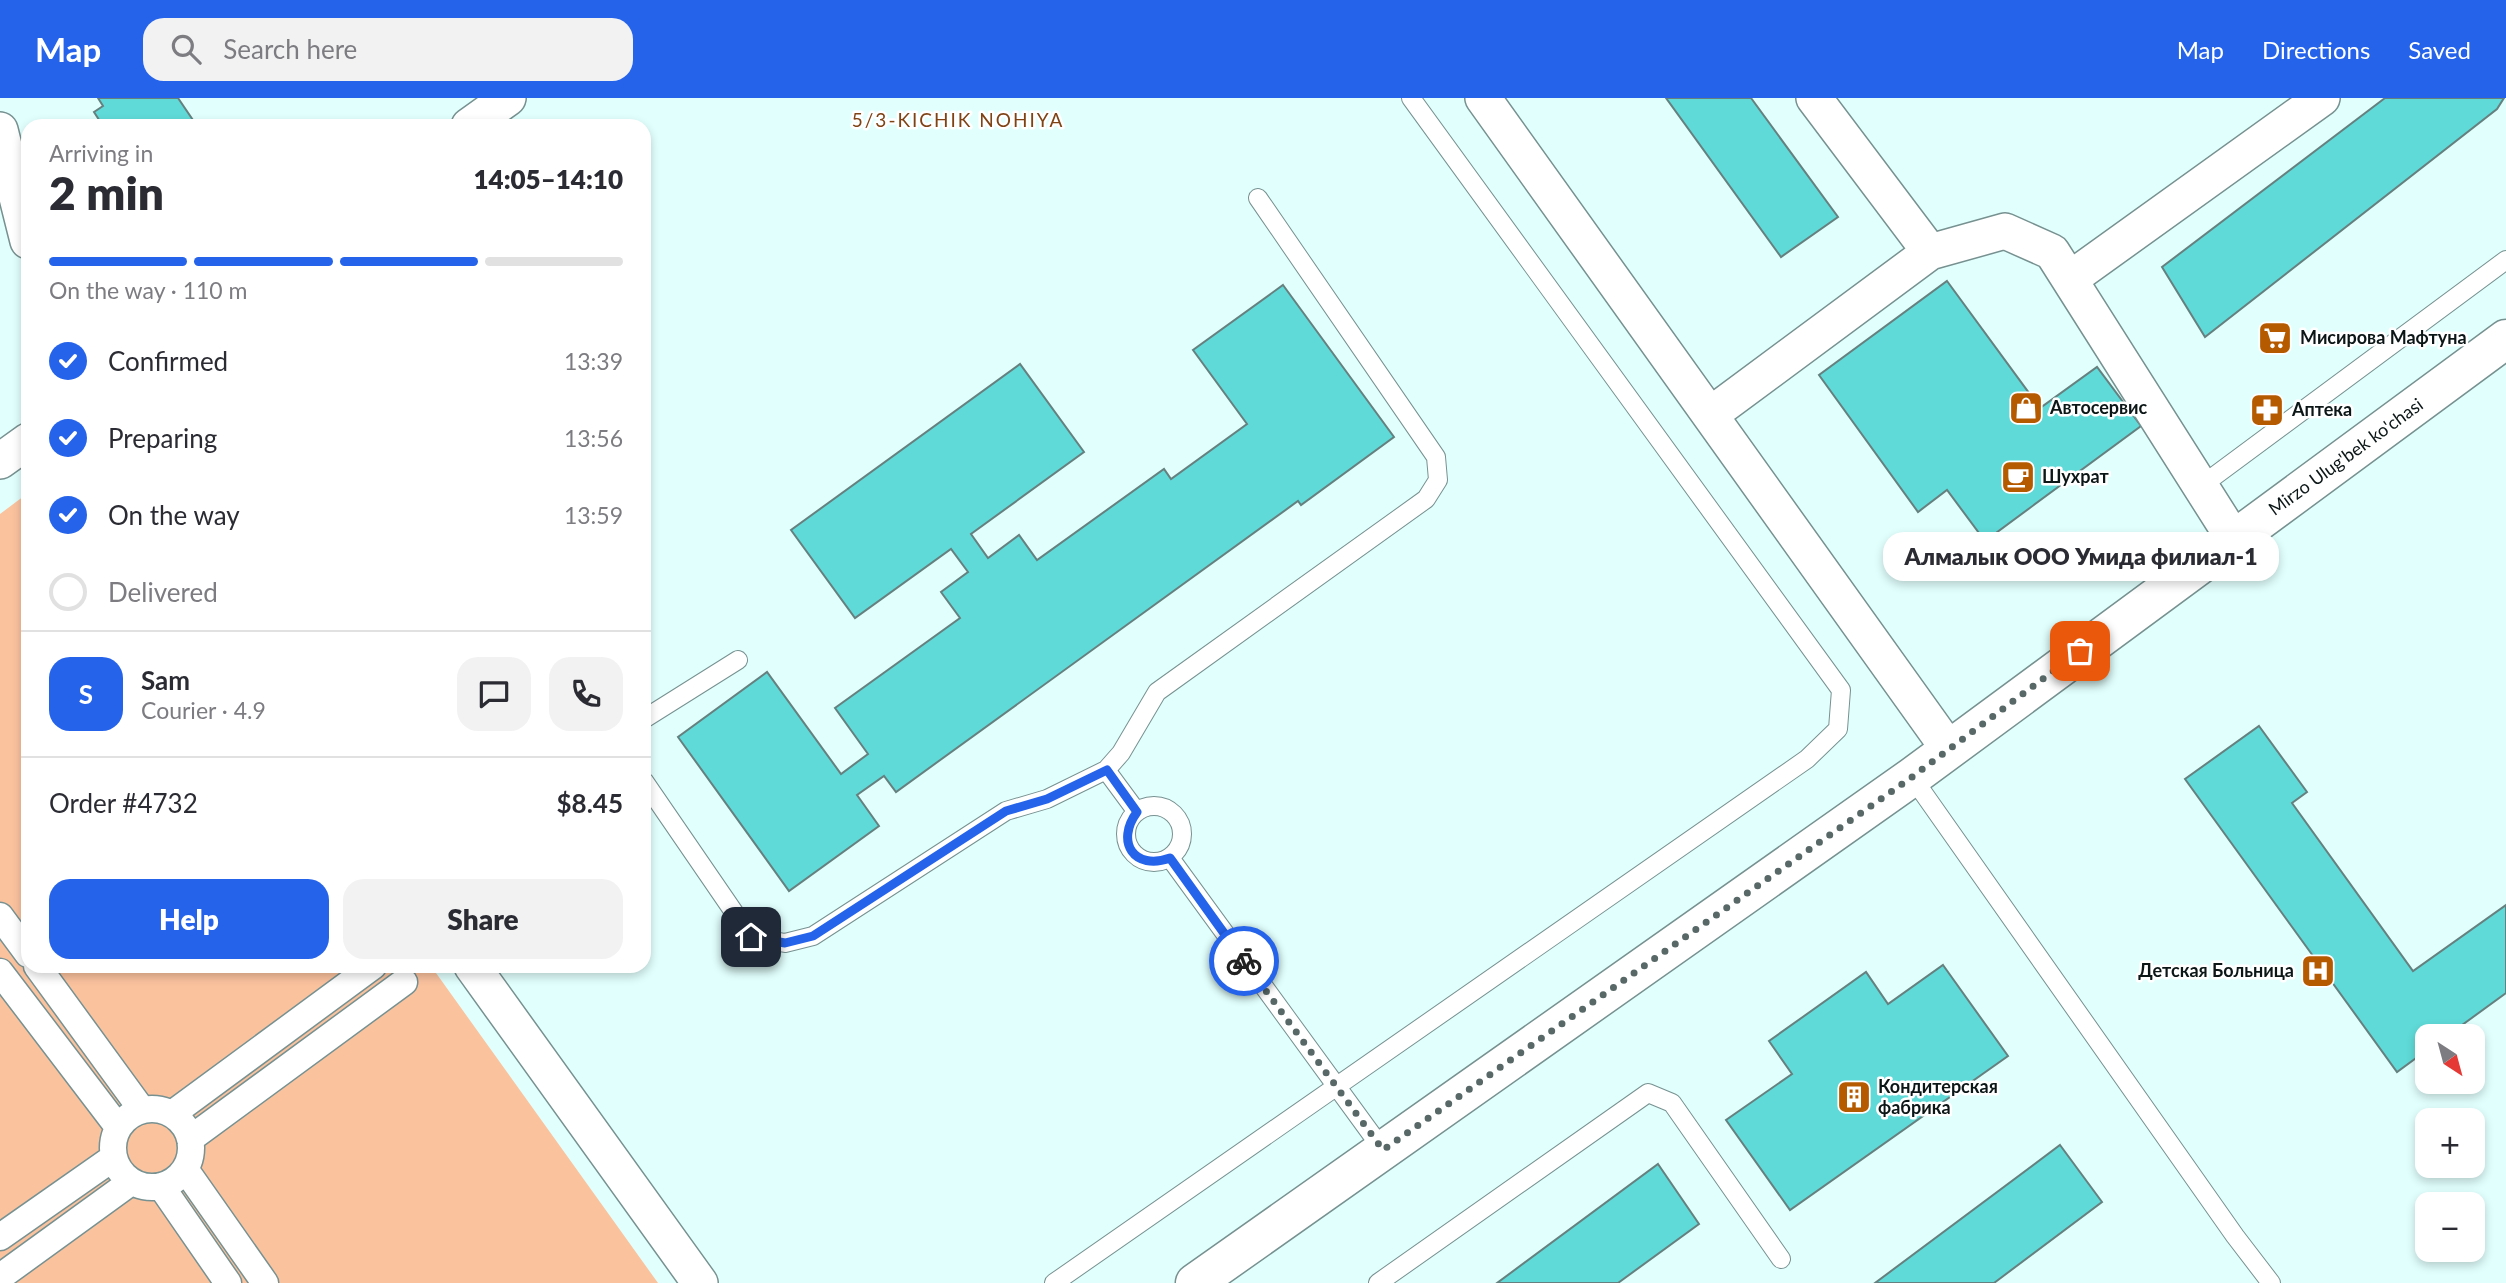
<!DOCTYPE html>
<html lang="en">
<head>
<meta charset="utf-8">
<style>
  :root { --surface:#fff; --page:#f2f2f3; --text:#2b2b33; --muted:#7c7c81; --line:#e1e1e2; --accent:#2563eb }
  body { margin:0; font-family:Lato,sans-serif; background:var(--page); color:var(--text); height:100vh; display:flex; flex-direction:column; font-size:26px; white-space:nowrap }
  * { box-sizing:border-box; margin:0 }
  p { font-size:23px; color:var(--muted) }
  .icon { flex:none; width:38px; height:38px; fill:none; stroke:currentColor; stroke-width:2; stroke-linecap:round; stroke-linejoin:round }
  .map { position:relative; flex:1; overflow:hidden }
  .drawer { position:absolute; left:21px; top:21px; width:630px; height:854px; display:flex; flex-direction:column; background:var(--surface); border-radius:21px; box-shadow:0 4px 10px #0003 }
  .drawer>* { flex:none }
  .needle { width:46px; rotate:144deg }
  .fabs { position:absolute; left:2415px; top:926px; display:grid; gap:14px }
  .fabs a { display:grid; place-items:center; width:70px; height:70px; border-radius:14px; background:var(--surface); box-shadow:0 4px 10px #0003; font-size:35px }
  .pin { position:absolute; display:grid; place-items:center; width:60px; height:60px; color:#fff; margin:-30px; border-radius:14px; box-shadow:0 4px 10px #0006 }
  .courier { position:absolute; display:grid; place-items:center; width:70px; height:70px; margin:-35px; border:5px solid #2563eb; border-radius:50%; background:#fff; color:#222; box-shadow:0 2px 9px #0007 }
  .bubble { position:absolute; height:49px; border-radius:21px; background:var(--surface); box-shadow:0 4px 10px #0003; font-size:23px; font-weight:800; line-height:49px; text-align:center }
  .summary em { font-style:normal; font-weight:800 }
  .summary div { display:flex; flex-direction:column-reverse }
  .summary { display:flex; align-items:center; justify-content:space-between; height:119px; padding:0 28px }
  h1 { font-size:46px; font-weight:800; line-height:52px }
  .bar { display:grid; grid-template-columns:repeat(4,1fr); gap:10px 7px; align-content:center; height:84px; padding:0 28px }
  .bar i { height:9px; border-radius:5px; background:var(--line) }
  .bar .current { background:var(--accent) }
  .bar p { grid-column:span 4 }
  .line { display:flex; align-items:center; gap:18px; padding:0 28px; border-top:2px solid var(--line) }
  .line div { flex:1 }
  .round { display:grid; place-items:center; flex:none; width:74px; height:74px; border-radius:21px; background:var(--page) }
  ol { padding:0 28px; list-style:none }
  li { display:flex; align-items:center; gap:21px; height:77px }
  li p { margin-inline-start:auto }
  li .icon { padding:7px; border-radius:50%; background:var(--accent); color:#fff; stroke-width:4 }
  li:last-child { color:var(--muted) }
  li i { width:38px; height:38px; border:4px solid var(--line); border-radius:50% }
  .primary-button { display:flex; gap:14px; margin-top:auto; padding:14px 28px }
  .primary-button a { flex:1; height:80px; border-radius:21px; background:var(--accent); color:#fff; font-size:28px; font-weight:800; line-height:80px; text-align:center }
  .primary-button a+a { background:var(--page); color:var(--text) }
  header { display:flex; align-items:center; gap:42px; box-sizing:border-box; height:98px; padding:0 35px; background:var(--accent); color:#fff }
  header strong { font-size:33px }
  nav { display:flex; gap:38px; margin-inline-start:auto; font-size:24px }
  .search { width:490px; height:63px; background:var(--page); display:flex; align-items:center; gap:18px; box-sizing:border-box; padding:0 24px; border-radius:21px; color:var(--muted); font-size:26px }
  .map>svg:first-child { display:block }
</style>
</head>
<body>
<header>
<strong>Map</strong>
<div class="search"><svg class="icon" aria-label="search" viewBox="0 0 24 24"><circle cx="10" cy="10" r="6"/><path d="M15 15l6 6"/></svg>Search here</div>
<nav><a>Map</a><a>Directions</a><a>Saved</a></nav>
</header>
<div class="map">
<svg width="2506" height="1185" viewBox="0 0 2506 1185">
  <rect width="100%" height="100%" fill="#e1fffd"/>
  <!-- green -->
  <path fill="#fbc29e" d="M28 395V868H431L658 1185H0V416Z"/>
  <!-- building -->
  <path fill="#5fdad8" stroke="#65807f" stroke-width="2" d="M98 0H178L197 28H103L94 14 103 8Z
    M1666 0H1751L1838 119 1781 159Z
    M2385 0H2504L2497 11 2205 239 2162 169Z
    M1947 183 2040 310 2097 269 2141 328 1985 443 1947 392 1918 414 1819 277Z
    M1283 187 1394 339 1301 407 1298 403 896 694 884 678 857 697 879 728 789 793 678 639 767 574 841 676 868 656 835 610 960 520 941 494 968 474 951 451 855 520 791 432 1020 266 1084 354 971 436 988 460 1019 437 1037 462 1164 371 1171 381 1247 326 1193 252Z
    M2259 628 2307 694 2292 705 2413 873 2506 807V895L2447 938H2427V952L2397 974 2185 681Z
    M1943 867 2008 958 1790 1112 1726 1022 1792 976 1769 943 1866 874 1888 906Z
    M2060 1047 2102 1104 1994 1185H1875Z
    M1658 1066 1699 1126 1618 1185H1497Z"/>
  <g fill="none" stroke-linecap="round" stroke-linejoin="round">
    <!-- service casing -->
    <g stroke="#779191" stroke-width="20">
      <path id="service" d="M2201 388 2506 162
        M644 621 738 562
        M1106 672 1121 655 1157 594 1426 401 1438 382 1436 359 1258 100
        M1912 679 2235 1138 2271 1185
        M644 683 751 839 785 845 813 838 1006 713 1047 701 1106 672 1137 714
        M1126 736a28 28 0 1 1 56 0a28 28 0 1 1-56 0Z
        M1170 760 1383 1052
        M1054 1185 1807 661 1838 631 1841 592 1411 0
        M1378 1185 1648 995 1672 1005 1781 1161"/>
    </g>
    <!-- pedestrian casing -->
    <g stroke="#779191" stroke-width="29">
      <path id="pedestrian" d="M0 818 28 856
        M37 868 142 1012
        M0 874 118 1029
        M113 1050a39 39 0 1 1 78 0a39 39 0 1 1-78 0Z
        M172 1016 373 868
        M190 1041 404 884
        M185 1071 265 1185
        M161 1088 228 1185
        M0 1139 113 1060
        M0 1179 131 1084"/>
    </g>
    <!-- minor casing -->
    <g stroke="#779191" stroke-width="38">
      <path id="minor" d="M1483 0 1948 650
        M1814 0 1930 154
        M469 28 508 0
        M0 32 28 143
        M2070 181 2322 0
        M1710 317 1930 154 2005 133 2052 154 2234 441
        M0 363 28 343
        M472 868 700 1185"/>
    </g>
    <!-- secondary casing -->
    <g stroke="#779191" stroke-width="41">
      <path id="secondary" d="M1195 1185 1912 679 2506 241"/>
    </g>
    <!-- service -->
    <use href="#service" stroke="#fff" stroke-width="18"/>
    <!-- pedestrian -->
    <use href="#pedestrian" stroke="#fff" stroke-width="26"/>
    <!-- minor -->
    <use href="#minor" stroke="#fff" stroke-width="35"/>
    <!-- secondary -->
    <use href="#secondary" stroke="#fff" stroke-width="38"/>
  </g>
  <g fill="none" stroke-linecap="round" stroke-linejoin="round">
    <!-- done -->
    <path stroke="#576867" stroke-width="7" stroke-dasharray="0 12.6" d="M1244 863 1383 1052 1912 679 2080 553"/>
    <!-- route -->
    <path stroke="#2563eb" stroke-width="9" d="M751 839 785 845 813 838 1006 713 1047 701 1107 672 1137 714C1115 744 1134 773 1170 760L1244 863"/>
  </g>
  <!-- icons -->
  <defs>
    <g id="supermarket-square" transform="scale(1.75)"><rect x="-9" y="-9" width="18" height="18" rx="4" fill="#b65a00" stroke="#fff"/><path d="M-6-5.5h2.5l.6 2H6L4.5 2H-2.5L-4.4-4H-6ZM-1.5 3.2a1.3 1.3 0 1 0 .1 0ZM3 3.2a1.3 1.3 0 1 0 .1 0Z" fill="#fff"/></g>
    <g id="shop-square" transform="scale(1.75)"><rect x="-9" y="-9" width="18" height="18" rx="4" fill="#b65a00" stroke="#fff"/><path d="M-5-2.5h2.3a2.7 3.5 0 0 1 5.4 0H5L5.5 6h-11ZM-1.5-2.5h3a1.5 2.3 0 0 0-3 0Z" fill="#fff"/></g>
    <g id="pharmacy-square" transform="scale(1.75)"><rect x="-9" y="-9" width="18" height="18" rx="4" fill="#b65a00" stroke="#fff"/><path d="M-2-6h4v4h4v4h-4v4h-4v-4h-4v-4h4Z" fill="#fff"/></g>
    <g id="cafe-square" transform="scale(1.75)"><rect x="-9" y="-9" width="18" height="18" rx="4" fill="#b65a00" stroke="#fff"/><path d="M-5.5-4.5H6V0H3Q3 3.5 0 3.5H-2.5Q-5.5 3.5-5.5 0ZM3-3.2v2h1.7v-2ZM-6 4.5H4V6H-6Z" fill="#fff"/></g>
    <g id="hospital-square" transform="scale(1.75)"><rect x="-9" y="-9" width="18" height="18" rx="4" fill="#b65a00" stroke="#fff"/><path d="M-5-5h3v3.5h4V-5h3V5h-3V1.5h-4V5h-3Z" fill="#fff"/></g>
    <g id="building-square" transform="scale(1.75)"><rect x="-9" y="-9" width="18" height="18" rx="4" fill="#b65a00" stroke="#fff"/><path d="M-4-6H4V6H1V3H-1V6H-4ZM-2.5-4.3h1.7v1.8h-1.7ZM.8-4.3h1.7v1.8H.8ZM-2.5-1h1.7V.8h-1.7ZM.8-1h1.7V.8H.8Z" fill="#fff"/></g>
  </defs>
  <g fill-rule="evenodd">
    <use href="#supermarket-square" x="2275" y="240"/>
    <use href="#shop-square" x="2026" y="310"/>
    <use href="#pharmacy-square" x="2267" y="312"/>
    <use href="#cafe-square" x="2018" y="379"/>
    <use href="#hospital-square" x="2318" y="873"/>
    <use href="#building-square" x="1854" y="999"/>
  </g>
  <g text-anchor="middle" stroke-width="5" stroke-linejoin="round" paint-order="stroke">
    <!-- poi labels -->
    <g font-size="18" font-weight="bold" fill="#0c1616" stroke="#fff" text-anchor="start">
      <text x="2300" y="246">Мисирова Мафтуна</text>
      <text x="2050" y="316">Автосервис</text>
      <text x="2292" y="318">Аптека</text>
      <text x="2042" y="385">Шухрат</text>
      <text x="2294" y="879" text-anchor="end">Детская Больница</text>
      <text x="1878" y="995">Кондитерская<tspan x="1878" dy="21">фабрика</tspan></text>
    </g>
    <!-- street labels -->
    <g font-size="18" fill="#0c1616" stroke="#fff">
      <text transform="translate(2346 359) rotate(-36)" y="6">Mirzo Ulug'bek ko'chasi</text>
    </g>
    <!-- neighbourhood labels -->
    <g font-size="19" letter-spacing="2" fill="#7e4214" stroke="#fff">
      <text x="958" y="29">5/3-KICHIK NOHIYA</text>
    </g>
  </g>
</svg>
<div class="fabs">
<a><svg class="needle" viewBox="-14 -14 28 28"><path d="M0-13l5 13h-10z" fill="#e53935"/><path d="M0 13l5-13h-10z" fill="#7c7c81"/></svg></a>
<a>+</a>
<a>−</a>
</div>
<div class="pin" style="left:2080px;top:553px;background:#ea580c"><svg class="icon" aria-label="bag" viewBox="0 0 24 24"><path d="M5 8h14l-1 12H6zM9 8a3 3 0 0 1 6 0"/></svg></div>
<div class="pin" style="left:751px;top:839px;background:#1f2937"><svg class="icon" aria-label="home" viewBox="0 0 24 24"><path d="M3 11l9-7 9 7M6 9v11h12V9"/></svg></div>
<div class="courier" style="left:1244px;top:863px"><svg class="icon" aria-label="bike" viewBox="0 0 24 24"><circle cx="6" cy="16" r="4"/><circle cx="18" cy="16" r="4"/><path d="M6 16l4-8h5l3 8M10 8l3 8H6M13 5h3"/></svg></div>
<div class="bubble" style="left:1883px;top:434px;width:396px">Алмалык ООО Умида филиал-1</div>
<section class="drawer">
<div class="summary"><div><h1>2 min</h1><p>Arriving in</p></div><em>14:05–14:10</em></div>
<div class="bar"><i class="current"></i><i class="current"></i><i class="current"></i><i></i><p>On the way · 110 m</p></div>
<ol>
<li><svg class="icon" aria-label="check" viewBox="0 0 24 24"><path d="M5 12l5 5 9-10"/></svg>Confirmed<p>13:39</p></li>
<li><svg class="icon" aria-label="check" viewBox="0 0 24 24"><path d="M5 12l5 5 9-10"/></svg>Preparing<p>13:56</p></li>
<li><svg class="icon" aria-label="check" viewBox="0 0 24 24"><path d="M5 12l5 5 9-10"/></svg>On the way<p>13:59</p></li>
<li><i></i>Delivered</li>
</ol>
<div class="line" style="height:126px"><b class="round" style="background:var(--accent);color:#fff">S</b><div><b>Sam</b><p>Courier · 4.9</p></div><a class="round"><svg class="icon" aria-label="chat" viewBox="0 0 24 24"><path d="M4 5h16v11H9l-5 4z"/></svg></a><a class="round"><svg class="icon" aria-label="phone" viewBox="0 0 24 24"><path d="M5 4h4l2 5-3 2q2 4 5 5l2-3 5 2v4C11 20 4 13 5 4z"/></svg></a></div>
<div class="line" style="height:91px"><div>Order #4732</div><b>$8.45</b></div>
<div class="primary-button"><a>Help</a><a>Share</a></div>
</section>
</div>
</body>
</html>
